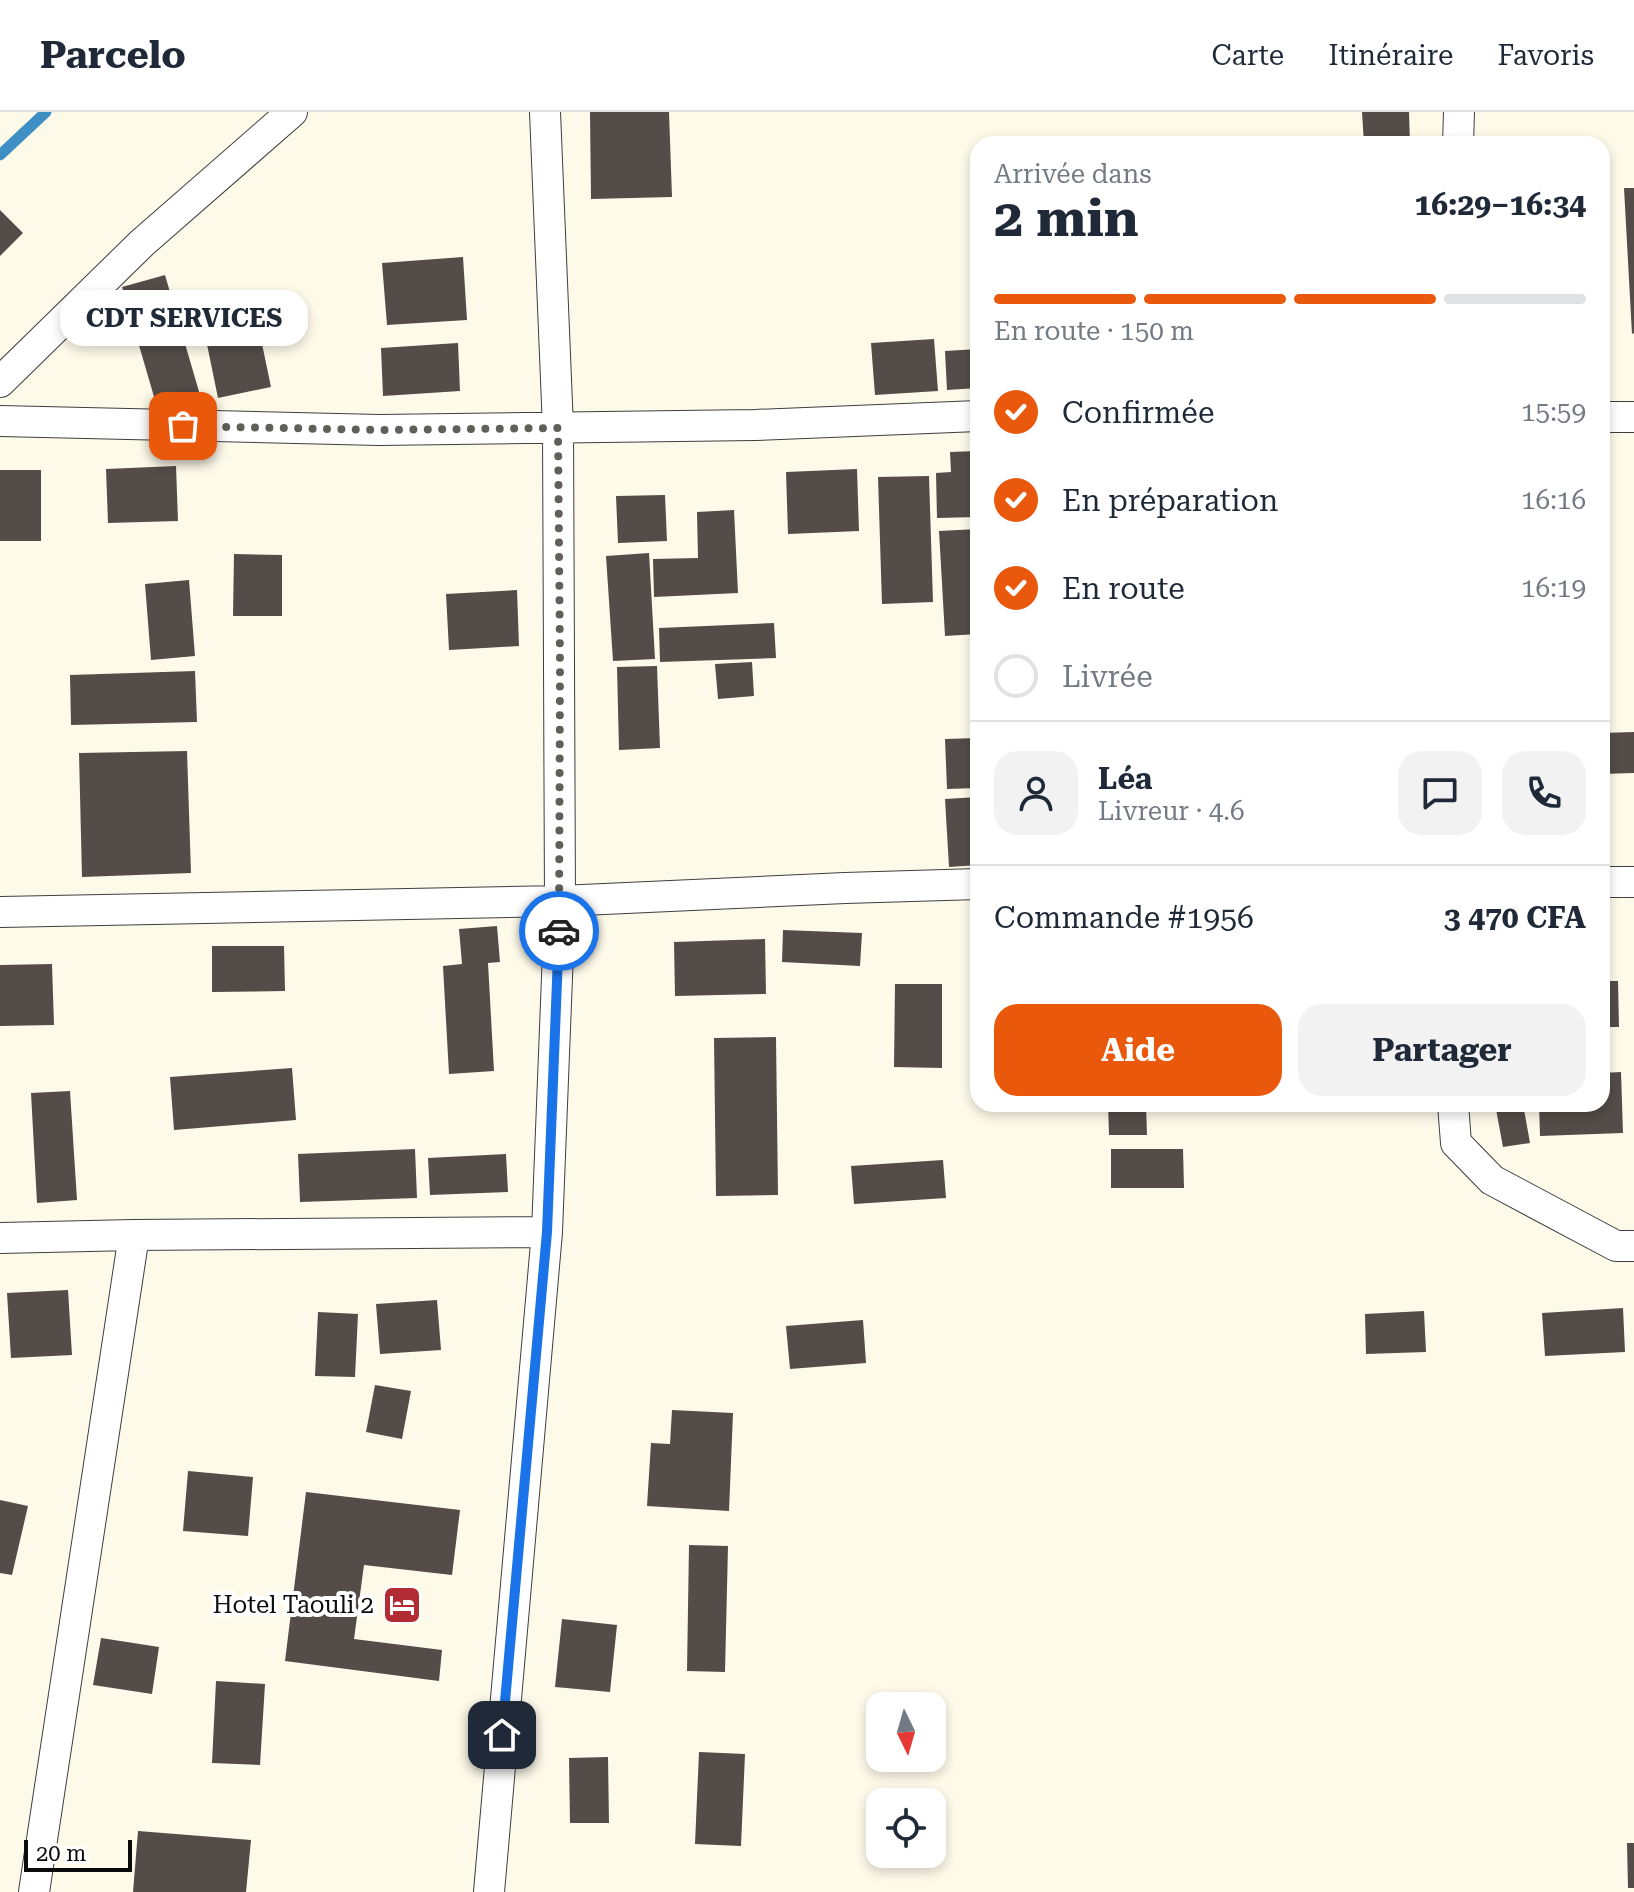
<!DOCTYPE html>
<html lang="fr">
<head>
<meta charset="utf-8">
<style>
  :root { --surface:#fff; --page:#f2f2f3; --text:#1f2937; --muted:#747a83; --line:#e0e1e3; --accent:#ea580c }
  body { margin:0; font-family:"Roboto Serif",serif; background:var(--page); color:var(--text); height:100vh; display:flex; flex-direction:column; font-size:30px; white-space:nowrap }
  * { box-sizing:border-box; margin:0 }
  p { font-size:26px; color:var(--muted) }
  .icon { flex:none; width:44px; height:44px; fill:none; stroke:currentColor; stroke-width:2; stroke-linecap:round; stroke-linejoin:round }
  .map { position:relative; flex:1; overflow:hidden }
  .drawer { position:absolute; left:970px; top:24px; width:640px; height:976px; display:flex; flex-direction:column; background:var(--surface); border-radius:24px; box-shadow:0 4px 12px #0003 }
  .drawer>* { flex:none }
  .needle { width:52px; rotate:175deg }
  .tools { position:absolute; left:866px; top:1580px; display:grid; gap:16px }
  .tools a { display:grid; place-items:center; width:80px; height:80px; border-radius:16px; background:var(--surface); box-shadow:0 4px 12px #0003; font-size:40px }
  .scale { position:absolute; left:24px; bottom:20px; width:108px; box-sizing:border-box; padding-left:8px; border:4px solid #0b0b0b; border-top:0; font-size:22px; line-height:28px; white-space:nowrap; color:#0b0b0b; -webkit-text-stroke:6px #fff; paint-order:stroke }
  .pin { position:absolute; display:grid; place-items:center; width:68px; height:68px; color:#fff; margin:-34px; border-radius:16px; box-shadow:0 4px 12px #0006 }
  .courier { position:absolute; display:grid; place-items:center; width:80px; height:80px; margin:-40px; border:6px solid #1a73e8; border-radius:50%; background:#fff; color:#222; box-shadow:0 2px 10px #0007 }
  .bubble { position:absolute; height:56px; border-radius:24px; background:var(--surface); box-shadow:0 4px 12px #0003; font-size:26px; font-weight:700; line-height:56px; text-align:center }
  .head em { font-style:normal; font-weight:700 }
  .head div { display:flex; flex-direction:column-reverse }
  .head { display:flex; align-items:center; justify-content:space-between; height:136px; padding:0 24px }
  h1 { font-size:52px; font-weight:700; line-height:60px }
  .bar { display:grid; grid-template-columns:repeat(4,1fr); gap:12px 8px; align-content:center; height:96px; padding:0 24px }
  .bar i { height:10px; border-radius:6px; background:var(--line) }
  .bar .active { background:var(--accent) }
  .bar p { grid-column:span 4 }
  .line { display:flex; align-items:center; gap:20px; padding:0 24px; border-top:2px solid var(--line) }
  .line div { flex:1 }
  .round { display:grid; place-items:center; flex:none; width:84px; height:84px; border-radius:24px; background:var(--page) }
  ol { padding:0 24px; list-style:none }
  li { display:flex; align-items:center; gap:24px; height:88px }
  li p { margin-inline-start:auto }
  li .icon { padding:8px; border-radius:50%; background:var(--accent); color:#fff; stroke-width:4 }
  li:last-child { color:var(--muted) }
  li i { width:44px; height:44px; border:4px solid var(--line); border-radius:50% }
  .button { display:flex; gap:16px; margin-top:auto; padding:16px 24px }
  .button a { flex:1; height:92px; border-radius:24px; background:var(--accent); color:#fff; font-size:32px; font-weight:700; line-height:92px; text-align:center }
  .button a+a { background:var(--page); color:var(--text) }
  header { display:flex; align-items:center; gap:48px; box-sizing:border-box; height:112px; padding:0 40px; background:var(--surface); border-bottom:2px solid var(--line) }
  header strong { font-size:38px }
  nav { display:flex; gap:44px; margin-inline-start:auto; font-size:28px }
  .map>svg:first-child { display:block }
</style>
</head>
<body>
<header>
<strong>Parcelo</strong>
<nav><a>Carte</a><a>Itinéraire</a><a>Favoris</a></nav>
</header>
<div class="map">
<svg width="1634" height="1780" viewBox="0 0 1634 1780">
  <rect width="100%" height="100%" fill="#fefaea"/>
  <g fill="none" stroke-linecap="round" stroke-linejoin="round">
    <!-- stream -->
    <path stroke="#3e90c4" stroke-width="11" d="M0 43 46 0"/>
  </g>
  <!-- building -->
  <path fill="#534c48" d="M590 0H669L672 85 591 87Z
    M1362 0H1409L1410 32H1364Z
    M1624 76H1634V221L1632 222Z
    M0 98 23 121 0 144Z
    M463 145 467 208 387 213 382 151Z
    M165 163 200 283 157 295 122 175Z
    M257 208 271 275 218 286 204 218Z
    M934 227 938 279 875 283 871 231Z
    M458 231 460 279 383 284 381 236Z
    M978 237V276L947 278 945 239Z
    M978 339V405L937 406 936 361 951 360 950 340Z
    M176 354 178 409 108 411 106 357Z
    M857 357 859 419 788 422 786 360Z
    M0 358H41V429H0Z
    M929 364 933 490 882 492 878 365Z
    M665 383 667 429 618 431 616 384Z
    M734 398 738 481 654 485 653 447 698 446 697 400Z
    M978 417V522L945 524 939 419Z
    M649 441 655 547 613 549 606 444Z
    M234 442 282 443V504H233Z
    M189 468 195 544 151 548 145 472Z
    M517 478 519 534 449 538 446 482Z
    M774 511 776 546 660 550 659 516Z
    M752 550 754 584 718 587 715 552Z
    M657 554 660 636 619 638 617 555Z
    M195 559 197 610 71 613 70 563Z
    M1634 620V661L1602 662V621Z
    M978 626V676L947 677 945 627Z
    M187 639 191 761 82 765 79 641Z
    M978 685V753L949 755 945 687Z
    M497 814 500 850 488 851 494 959 449 962 443 854 462 852 459 817Z
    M783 818 862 821 860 854 782 850Z
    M765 827 766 882 675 884 674 830Z
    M212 834H284L285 879 212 880Z
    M52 852 54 913 0 914V853Z
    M1602 869H1618L1619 915H1602Z
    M895 872H942V956L894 955Z
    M776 925 778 1083 716 1084 714 926Z
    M292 956 296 1008 174 1018 170 965Z
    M1621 960 1623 1021 1540 1024 1539 992H1602V961Z
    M70 979 77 1088 37 1091 31 981Z
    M1108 992H1146L1147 1023H1109Z
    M1495 992H1523L1530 1031 1503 1035Z
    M415 1037 417 1086 300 1090 298 1042Z
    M1111 1037H1183L1184 1076H1111Z
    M506 1042 508 1080 430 1083 428 1046Z
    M943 1048 946 1086 854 1092 851 1054Z
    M68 1178 72 1243 11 1246 7 1181Z
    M437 1188 441 1238 380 1242 376 1192Z
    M1623 1196 1625 1240 1545 1244 1542 1201Z
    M1424 1199 1426 1240 1366 1242 1365 1202Z
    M318 1200 358 1202 355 1265 315 1264Z
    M863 1208 866 1251 790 1257 786 1214Z
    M375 1273 411 1279 402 1327 366 1320Z
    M672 1298 733 1301 729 1399 647 1394 651 1331 670 1332Z
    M188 1359 253 1365 248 1424 183 1419Z
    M306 1380 460 1398 452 1463 364 1453 354 1527 442 1538 439 1569 285 1549Z
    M0 1388 28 1394 12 1463 0 1461Z
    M689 1433 728 1434 725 1560 687 1559Z
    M562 1507 617 1513 610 1580 555 1575Z
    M101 1526 159 1535 152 1582 93 1573Z
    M216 1569 265 1572 260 1653 212 1651Z
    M699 1640 745 1642 741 1734 695 1732Z
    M608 1645 609 1711H570L569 1646Z
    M138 1719 251 1728 246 1780H133Z
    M1627 1731H1634V1776H1628Z"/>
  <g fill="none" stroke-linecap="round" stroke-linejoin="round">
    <!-- minor casing -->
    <g stroke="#3e3e3e" stroke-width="32">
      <path id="minor" d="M1458 32 1459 0
        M0 270 142 131 292 0
        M1602 305H1634
        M0 309 379 318 755 313 978 304
        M1602 770H1634
        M0 800 560 789 845 776 978 772
        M1453 992 1456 1031 1492 1068 1616 1134H1634
        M0 1126 134 1123 547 1120
        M34 1780 134 1123
        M489 1780 547 1120 560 789 558 316 545 0"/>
    </g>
    <!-- minor -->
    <use href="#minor" stroke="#fff" stroke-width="30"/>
  </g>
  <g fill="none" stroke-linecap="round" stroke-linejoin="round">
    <!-- done -->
    <path stroke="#605f59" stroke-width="8" stroke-dasharray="0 14.4" d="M183 314 379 318 558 316 560 554 559 819"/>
    <!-- route -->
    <path stroke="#1a73e8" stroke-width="10" d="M502 1623 547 1120 559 819"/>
  </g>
  <!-- icons -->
  <defs>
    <g id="hotel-square" transform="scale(2)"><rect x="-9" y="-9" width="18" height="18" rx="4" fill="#b22c34" stroke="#fff"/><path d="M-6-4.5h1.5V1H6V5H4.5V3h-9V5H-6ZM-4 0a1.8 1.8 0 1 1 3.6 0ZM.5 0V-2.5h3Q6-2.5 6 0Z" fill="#fff"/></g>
  </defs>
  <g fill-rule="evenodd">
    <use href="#hotel-square" x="402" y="1493"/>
  </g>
  <g text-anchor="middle" stroke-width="8" stroke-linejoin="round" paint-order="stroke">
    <!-- poi labels -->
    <g font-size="24" fill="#0b0b0b" stroke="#fff" text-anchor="end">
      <text x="374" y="1501">Hotel Taouli 2</text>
    </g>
  </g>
</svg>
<div class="tools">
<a><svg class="needle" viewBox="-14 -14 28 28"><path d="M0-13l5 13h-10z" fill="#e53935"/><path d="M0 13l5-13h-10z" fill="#747a83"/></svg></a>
<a><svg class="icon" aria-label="locate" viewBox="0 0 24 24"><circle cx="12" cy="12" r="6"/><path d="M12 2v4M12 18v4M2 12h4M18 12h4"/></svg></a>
</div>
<div class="scale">20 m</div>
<div class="pin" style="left:183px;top:314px;background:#ea580c"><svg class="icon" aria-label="bag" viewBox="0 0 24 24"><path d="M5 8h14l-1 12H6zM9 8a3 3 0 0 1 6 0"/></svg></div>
<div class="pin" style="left:502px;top:1623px;background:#1f2937"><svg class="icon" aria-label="home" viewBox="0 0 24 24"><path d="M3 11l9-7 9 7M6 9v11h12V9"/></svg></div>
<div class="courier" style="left:559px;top:819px"><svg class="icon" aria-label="car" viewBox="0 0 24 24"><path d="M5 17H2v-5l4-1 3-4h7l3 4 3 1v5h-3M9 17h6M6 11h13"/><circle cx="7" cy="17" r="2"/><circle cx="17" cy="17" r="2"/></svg></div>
<div class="bubble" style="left:60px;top:178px;width:248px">CDT SERVICES</div>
<section class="drawer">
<div class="head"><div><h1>2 min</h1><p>Arrivée dans</p></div><em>16:29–16:34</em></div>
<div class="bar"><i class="active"></i><i class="active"></i><i class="active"></i><i></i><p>En route · 150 m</p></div>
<ol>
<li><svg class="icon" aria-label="check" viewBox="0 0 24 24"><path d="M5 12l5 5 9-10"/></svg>Confirmée<p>15:59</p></li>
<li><svg class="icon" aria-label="check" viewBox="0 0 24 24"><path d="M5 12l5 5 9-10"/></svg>En préparation<p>16:16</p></li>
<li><svg class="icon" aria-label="check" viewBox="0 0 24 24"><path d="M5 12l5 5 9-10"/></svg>En route<p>16:19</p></li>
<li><i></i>Livrée</li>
</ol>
<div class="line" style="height:144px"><a class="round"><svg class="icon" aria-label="person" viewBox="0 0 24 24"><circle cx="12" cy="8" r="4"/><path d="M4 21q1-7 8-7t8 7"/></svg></a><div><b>Léa</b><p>Livreur · 4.6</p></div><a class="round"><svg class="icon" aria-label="chat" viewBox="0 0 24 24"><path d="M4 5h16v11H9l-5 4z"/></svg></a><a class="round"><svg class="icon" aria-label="phone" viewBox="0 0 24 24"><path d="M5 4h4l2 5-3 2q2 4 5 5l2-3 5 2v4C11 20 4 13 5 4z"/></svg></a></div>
<div class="line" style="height:104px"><div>Commande #1956</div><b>3 470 CFA</b></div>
<div class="button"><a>Aide</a><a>Partager</a></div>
</section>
</div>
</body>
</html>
